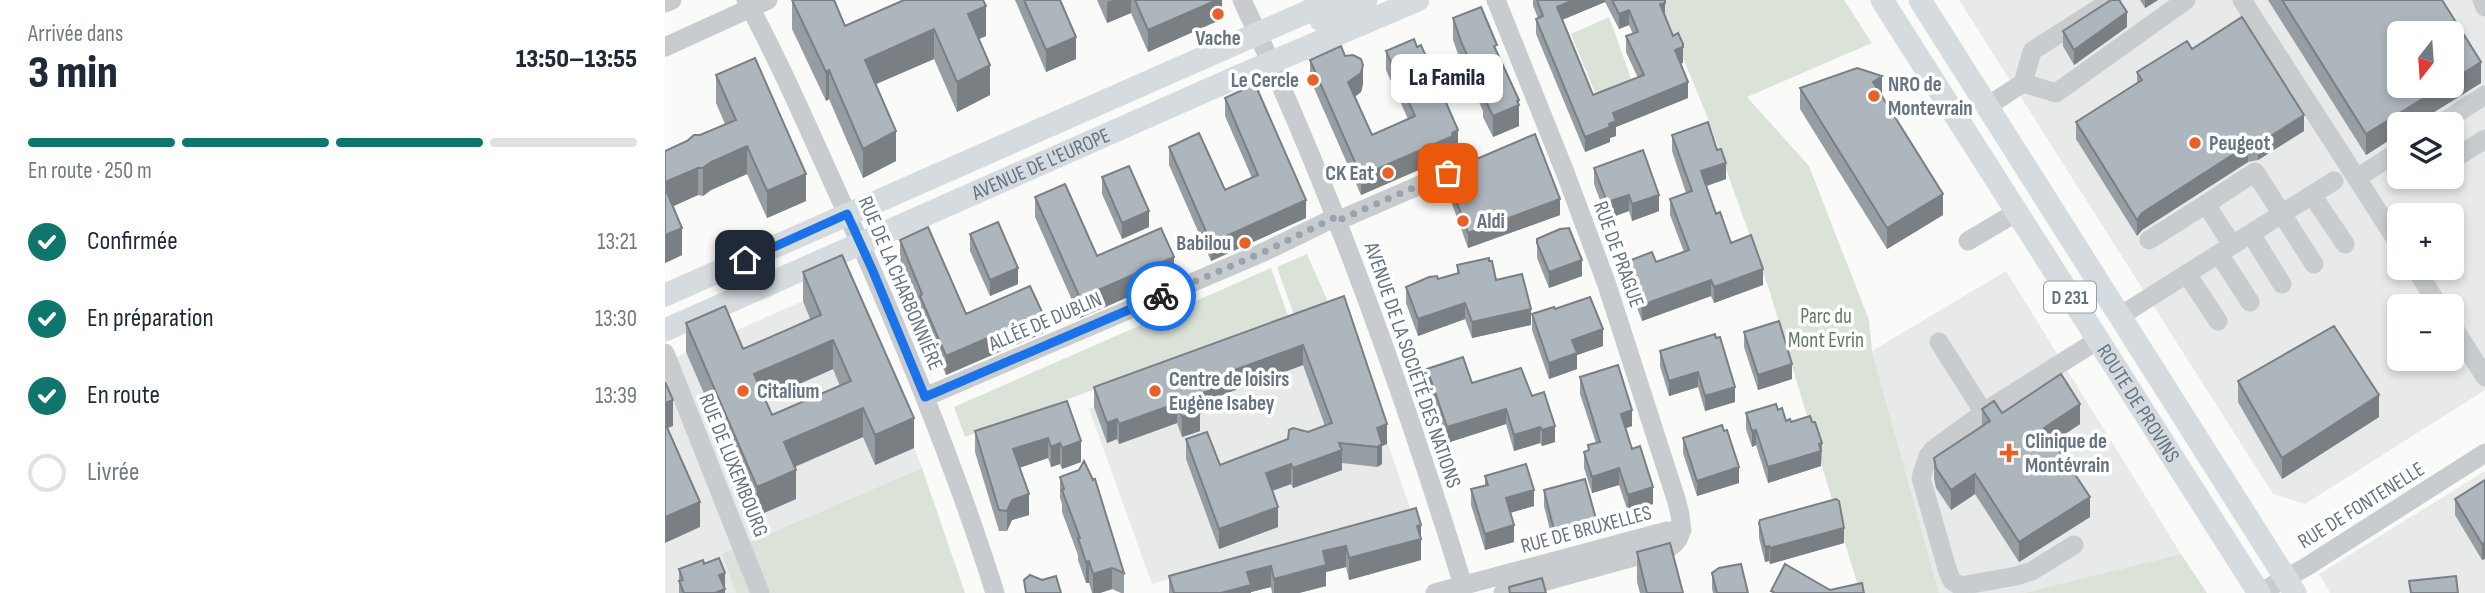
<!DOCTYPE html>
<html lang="fr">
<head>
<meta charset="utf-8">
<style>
  :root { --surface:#fff; --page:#f6f6f7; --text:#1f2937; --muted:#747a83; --line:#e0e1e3; --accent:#0f766e }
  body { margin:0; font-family:"Sofia Sans Condensed",sans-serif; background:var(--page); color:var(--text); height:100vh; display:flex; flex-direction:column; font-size:26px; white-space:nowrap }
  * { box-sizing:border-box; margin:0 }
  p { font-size:23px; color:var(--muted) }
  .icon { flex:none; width:38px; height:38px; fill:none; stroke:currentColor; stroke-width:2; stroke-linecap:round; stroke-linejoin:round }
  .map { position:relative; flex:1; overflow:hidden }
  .drawer { display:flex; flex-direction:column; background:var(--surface); width:665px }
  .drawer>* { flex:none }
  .needle { width:46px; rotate:197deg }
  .buttons { position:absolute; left:1722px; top:21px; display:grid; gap:14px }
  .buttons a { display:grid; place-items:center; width:77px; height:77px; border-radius:10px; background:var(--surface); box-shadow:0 4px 10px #0003; font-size:35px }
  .pin { position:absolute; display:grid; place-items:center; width:60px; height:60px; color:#fff; margin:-30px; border-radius:14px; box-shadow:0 4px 10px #0006 }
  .courier { position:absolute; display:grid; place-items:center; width:70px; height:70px; margin:-35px; border:5px solid #1a73e8; border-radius:50%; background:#fff; color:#222; box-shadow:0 2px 9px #0007 }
  .bubble { position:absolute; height:49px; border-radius:10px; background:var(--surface); box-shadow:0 4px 10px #0003; font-size:23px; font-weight:800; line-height:49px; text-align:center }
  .headline em { font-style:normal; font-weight:800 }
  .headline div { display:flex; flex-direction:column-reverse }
  .headline { display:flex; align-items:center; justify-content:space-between; height:119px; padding:0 28px }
  h1 { font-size:46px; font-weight:800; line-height:52px }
  .bar { display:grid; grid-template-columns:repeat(4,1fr); gap:10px 7px; align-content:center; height:84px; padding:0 28px }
  .bar i { height:9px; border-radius:5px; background:var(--line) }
  .bar .active { background:var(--accent) }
  .bar p { grid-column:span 4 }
  ol { padding:0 28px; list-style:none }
  li { display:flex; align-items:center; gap:21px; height:77px }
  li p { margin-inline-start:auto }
  li .icon { padding:7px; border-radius:50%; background:var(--accent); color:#fff; stroke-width:4 }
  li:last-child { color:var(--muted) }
  li i { width:38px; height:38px; border:4px solid var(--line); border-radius:50% }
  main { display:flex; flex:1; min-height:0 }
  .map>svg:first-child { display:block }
</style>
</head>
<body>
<main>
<section class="drawer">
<div class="headline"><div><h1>3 min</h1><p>Arrivée dans</p></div><em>13:50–13:55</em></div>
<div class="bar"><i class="active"></i><i class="active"></i><i class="active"></i><i></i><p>En route · 250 m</p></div>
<ol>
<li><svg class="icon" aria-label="check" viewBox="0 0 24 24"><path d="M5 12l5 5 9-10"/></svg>Confirmée<p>13:21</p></li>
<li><svg class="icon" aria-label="check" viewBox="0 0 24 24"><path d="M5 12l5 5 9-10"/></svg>En préparation<p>13:30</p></li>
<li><svg class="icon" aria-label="check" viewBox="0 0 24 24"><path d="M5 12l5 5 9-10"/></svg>En route<p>13:39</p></li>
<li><i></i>Livrée</li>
</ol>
</section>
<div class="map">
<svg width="1820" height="593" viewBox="0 0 1820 593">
  <rect width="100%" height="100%" fill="#fafaf8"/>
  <!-- built -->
  <path fill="#e8e9e9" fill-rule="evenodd" d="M1294 0H1820V390L1640 504 1608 494ZM1734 33H1787V86H1734ZM1734 124H1787V177H1734ZM1734 215H1787V268H1734ZM1734 306H1787V359H1734Z
    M1341 271 1516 554 1359 593H1274L1207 351Z
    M138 301 249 448 257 468 57 554 71 593H0V362Z
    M679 316 745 508 487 584 424 409Z
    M1820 471V593H1665L1654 574Z"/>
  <!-- green -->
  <path fill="#dbe2d8" d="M994 0H1179L1207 43 1082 97 1144 166 1204 320 1207 351 1274 593H1195L1104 289 1042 116Z
    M944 17 968 84 933 100 906 34Z
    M642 254 663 302 629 315 612 267Z
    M606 268 624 318 300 437 289 407Z
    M257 468 300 593H71L57 554Z
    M1516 554 1542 593H1359Z"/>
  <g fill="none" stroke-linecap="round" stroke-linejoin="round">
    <!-- minor -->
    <path stroke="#c8cccf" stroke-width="19" d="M81 0C119 70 150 144 183 216 238 339 290 465 330 593
      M577 0C644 142 700 287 750 436 767 488 785 540 800 593
      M831 0 900 172 942 285 1012 502C1016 519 1022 536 1005 547L838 593
      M1447 0 1367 51 1358 83 1391 93 1521 0
      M1577 0 1734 244
      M1817 0 1820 7
      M0 3 7 0
      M0 47 103 0
      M1321 107 1358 83
      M1775 124 1820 95
      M1787 160 1820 139
      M1692 178 1734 151
      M1647 195 1680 244
      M1541 204 1590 172 1649 264
      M672 221 806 163
      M1586 234 1617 284
      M1484 240 1541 204 1567 245
      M1303 241 1352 212
      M1554 254 1585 302
      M1750 268 1774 306
      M1522 274 1553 321
      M1455 316 1669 181
      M1787 325 1820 377
      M1274 342 1319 413
      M0 353 95 593
      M260 397 601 251 671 217
      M1409 545 1367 571 1351 576 1295 586 1287 581 1283 572 1256 478 1263 456 1269 449 1325 408 1433 340
      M770 593 1002 531 1017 530
      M1594 593 1641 567 1820 453"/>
    <!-- major -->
    <g stroke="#d6dbdf" stroke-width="23">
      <path id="s1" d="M1217 0 1594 593"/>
      <path d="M1255 0 1630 593"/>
      <path d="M656 20 701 0"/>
      <path d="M0 295 669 0"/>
      <path id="s2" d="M0 330 572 77 753 0"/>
    </g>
  </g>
  <!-- wall -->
  <path fill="#969da3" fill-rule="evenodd" d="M127 0 180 26 239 0 321 36 314 39 325 95 292 112 269 59 210 84 231 161 198 178 164 99 161 101 127 29Z
    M350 0H395L411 59 381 72Z
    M432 0H557V19L483 52 466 13 442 23Z
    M868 0H1000V16L1018 63H1016L1023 98 951 127V136L945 138V142L920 152 871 34V19L873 18 868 6ZM940 2 954 29 964 25 968 34 961 36V52L973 78 928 95 897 20Z
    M1475 0H1493L1480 8Z
    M1603 0H1777L1816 83 1750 124H1734V134L1701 155Z
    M788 18 832 51 854 100V126L828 137 818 117V111L797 65 788 40Z
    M1462 27 1409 65 1398 46V31Z
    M1527 49 1639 131 1593 160 1583 162 1477 230 1472 236 1411 139V122L1472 83V72Z
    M721 51 793 149 788 151V155L696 195 645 79V60L680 56 698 84 696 92 690 97 707 135 743 119 721 70Z
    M51 75 141 201 102 218 82 174 46 190 38 196 33 195 8 206 17 255 0 263V151L60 124 51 103Z
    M1135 88 1217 96 1278 215 1222 249 1135 109Z
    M560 98 641 218 546 261 504 165V147L560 190 587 178 560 116Z
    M1007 135 1061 179 1041 186 1051 214 1066 243 1098 285 1049 303 1046 296 977 321 961 278V262H991L1019 252 1005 215V199L1021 193 1007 151Z
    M929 168 994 211 967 221 964 211 942 219 929 184Z
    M781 172 895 215 803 248 781 187Z
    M437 177 484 227 457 239 437 194Z
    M370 197 432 256 509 277 415 318 370 217Z
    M305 234 353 284 325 296 305 251Z
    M235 240 301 314 378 333 281 375 255 315V307L235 259Z
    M872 243 917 276 884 288 872 258Z
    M792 265 831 280 866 325 807 338 800 319 753 336 741 303V287L792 273Z
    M138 272 249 448 210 465 198 437 130 467 131 499 92 516 21 352V323L78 349 145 319 138 301ZM168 369 175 386 107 415 100 399Z
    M679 296 722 444 717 446V464L712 467 677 463V470L628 488 626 484 607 491 613 527 554 549 521 459V439L555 465 660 426 638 365 546 399V410L535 414V431L517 437 512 423 454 444 452 439 442 443 429 407V387Z
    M890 309 938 346 912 355V369L884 379 867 330V314Z
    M1079 332 1127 379 1093 390 1079 347Z
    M1050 334 1070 402 1040 411 1033 387 1004 396 995 366V351Z
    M762 369 807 383 867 396 890 442 877 446 875 443 849 451 841 424 782 443 762 385Z
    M915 377 967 426 961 428 967 449 988 504 963 512 954 485 927 493 919 468V452L923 451V445L931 443 915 394Z
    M1573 381 1714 417 1617 479 1573 402Z
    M1317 409 1415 424 1388 442 1425 517 1354 562 1310 494 1286 510 1271 488 1269 478V458L1317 426Z
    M1113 410 1121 421 1126 422 1157 459H1156V466L1103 483 1091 445 1087 447 1081 429V413Z
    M310 431 416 441V462L397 469 395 464 386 467 383 458 354 468 364 515 347 520 342 531H334L310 452Z
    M1018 438 1074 483 1032 496 1018 453Z
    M820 476 869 506 845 513 849 542 820 550 806 505V489L820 485Z
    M395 477 459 573V593H456L447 589 435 593H427L424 583H421L413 560V555L397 512V504L395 498Z
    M1820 480 1817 560 1790 515V499Z
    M879 490 931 535 889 546 879 506Z
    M1094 523 1179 543 1105 564 1104 561 1100 562 1094 538Z
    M756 525V560L684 580 681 567 661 572V586L634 593H607L606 587 586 592V593H504V576Z
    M972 552 1018 593H975L972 582Z
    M39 564 60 573V593H14V569Z
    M1047 573 1083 593H1048L1047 589Z"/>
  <!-- shaded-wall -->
  <path fill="#7a7f84" d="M447 0H466V13L442 23V2Z
    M552 0H557V19L483 52V30Z
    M908 0H940V2L892 22V7Z
    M1000 0V18L995 4Z
    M1480 0H1493L1480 8Z
    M321 6V36L303 44V14Z
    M964 10V25L954 29V14Z
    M1462 12V27L1409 65V50Z
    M269 29V59L200 89V60Z
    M411 37V59L381 72V50Z
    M1018 44V63L1010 66V50Z
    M1816 62V83L1750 124H1734V134L1701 155V134L1778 86H1787V80Z
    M325 65V95L292 112V82Z
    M698 65V84L696 92 683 101V82Z
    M164 70V99L161 101V72Z
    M1217 76V98L1208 82Z
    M1023 82V98L951 127V136L945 138V142L920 152V137L948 113Z
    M854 100V126L828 137V116Z
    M1639 115V131L1593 160V144Z
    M793 130V149L788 151V155L696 195V176Z
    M231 131V161L198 178V149Z
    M1583 145V162L1477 230 1472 236V220L1477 213Z
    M82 146V174L46 190 38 196V168L46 162Z
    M1061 163V179L1036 188V171Z
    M33 168V195L0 210V182Z
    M141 174V201L102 218V191Z
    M1278 194V215L1222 249V228Z
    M964 195V211L942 219V202Z
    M994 195V211L967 221V204Z
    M895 199V215L803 248V233Z
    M641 200V218L546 261V243Z
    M484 211V227L457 239V223Z
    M17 228V255L0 263V235Z
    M509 257V277L415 318V298Z
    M917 260V276L884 288V272Z
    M353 268V284L325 296V280Z
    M1098 269V285L1049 303V287Z
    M1046 280V296L977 321V305Z
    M800 303V319L753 336V319Z
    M866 309V325L807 338V322Z
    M378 314V333L281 375V356Z
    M938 329V346L912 355V369L884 379V363L907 340Z
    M168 340V369L89 404V374Z
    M638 345V365L546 399V410L535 414V431L517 437V417L529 396 542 380Z
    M1127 364V379L1093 390V375Z
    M1033 372V387L1004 396V381Z
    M1070 387V402L1040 411V396Z
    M1714 395V417L1617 479V458Z
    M8 400V426L0 429V403Z
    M512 403V423L454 444V424Z
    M1415 404V424L1379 448V428Z
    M198 408V437L119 471V442Z
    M841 409V424L782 443V427Z
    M967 410V426L956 430V414Z
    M249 418V448L210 465V435Z
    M452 419V439L442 443V423Z
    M722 424V444L717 446V464L712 467V428Z
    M890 426V442L877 446V430Z
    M875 427V443L849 451V435Z
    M1091 430V445L1087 447V431Z
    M383 438V458L348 470V449Z
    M416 441V462L397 469V448Z
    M395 443V464L386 467V447Z
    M1157 443 1156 466 1103 483V467Z
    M677 450V470L628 488V468Z
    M626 464V484L601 493V473Z
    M1074 467V483L1032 496V481Z
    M954 468V485L927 493V477Z
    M131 470V499L92 516V487Z
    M1310 474V494L1286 510V490Z
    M988 487V504L963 512V495Z
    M869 490V506L841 514V498Z
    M364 494V515L347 520 342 531V511L347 500Z
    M1425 497V517L1354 562V542Z
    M35 502V527L0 543V517Z
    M613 507V527L554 549V529Z
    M931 519V535L889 546V530Z
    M756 525V560L684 580V558Z
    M849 525V542L820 550V534Z
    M1179 528V543L1105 564V548Z
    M1820 542V559L1817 560V544Z
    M681 546V567L661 572V586L634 593H609V579L658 551Z
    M1104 546V561L1100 562V547Z
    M424 561V583H421V562Z
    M606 566V587L586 592V593H556L582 572Z
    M447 568V589L435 593H428V574Z
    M60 573V593H50L54 575Z"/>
  <!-- building -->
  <path fill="#aeb6bd" stroke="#7a7f84" stroke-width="2" fill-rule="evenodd" d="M127 0H169L180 26 239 0H318L321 6 303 14 325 65 292 82 269 29 200 60 231 131 198 149 164 70 161 72Z
    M359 0H395L411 37 381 50Z
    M470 0H552L483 30Z
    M872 0H908L892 7 928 95 979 75 961 36 973 32 964 10 954 14 947 0H1000V3L995 4 1008 36 1013 33 1018 44V47L1010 50 1023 82 948 113 951 121 944 124 945 127 920 137 871 19 878 16Z
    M1446 0H1454L1462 12 1409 50 1398 31Z
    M1617 0H1777L1816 62 1787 80V33H1734V86H1778L1701 134Z
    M816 7 832 45 829 46 854 100 852 101 854 105 828 116 818 96 820 95 797 44 788 18Z
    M1577 17 1639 115 1593 144 1583 145 1477 213 1472 220 1411 122 1477 80 1472 72 1522 41 1527 49Z
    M749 39 752 47 756 45 793 130 787 133 788 136 696 176 645 60 676 46 680 56 688 55 696 59 698 65 696 73 683 82 707 135 750 116 721 51Z
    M90 58 141 174 102 191 82 146 46 162 38 168H33L0 182V151L22 141 29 135H35L71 120 51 75Z
    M1192 68 1217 76 1208 82 1278 194 1222 228 1135 88Z
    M590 84 641 200 546 243 504 147 534 133 560 190 593 175 560 98Z
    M1043 122 1052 150 1056 149 1061 163 1036 171 1051 214 1055 212 1066 243 1086 235 1098 269 1049 287 1046 280 977 305 961 262 987 252 991 262 1024 250 1005 199 1027 191 1007 135Z
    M870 134 895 199 803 233 781 172Z
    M978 150 994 195 967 204 964 195 942 202 929 168Z
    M464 166 484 211 457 223 437 177Z
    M400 184 432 256 496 228 509 257 415 298 370 197Z
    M0 188 17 228 0 235Z
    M333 222 353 268 325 280 305 234Z
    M263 227 301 314 365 286 378 314 281 356 255 296 257 294 235 240Z
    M904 228 917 260 884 272 872 243V239L895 229Z
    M177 255 249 418 210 435 198 408 119 442 131 470 92 487 21 323 60 306 78 349 156 315 138 272ZM168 340 186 381 107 415 89 374Z
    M824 258V261H827L831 280 857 274 866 309 807 322 800 303 753 319 741 287 764 277 772 276 773 279 794 273 792 265Z
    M679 296 722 424 712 428 717 444 712 447 674 443 677 450 628 468 626 464 601 473 613 507 554 529 521 439 542 432 555 465 623 439 624 430 628 428 643 432 667 423 638 345 542 380 546 390 529 396 535 411 517 417 512 403 454 424 452 419 442 423 429 387Z
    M925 297 938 329 907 340 912 353 884 363 867 314 889 307 890 309Z
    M1114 321 1127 364 1093 375 1079 332Z
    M1669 326 1714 395 1617 458 1573 381Z
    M1050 334 1051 338 1055 337 1070 387 1040 396 1033 372 1004 381 995 351Z
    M798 357 807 383 856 368 867 396 879 392 890 426 877 430 875 427 849 435 841 409 782 427 762 369Z
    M953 365 967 410 956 414 967 449 975 446 988 487 963 495 954 468 927 477 919 452 924 450 923 445 935 442 915 377Z
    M1396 374 1415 404 1379 428 1425 497 1354 542 1310 474 1286 490 1271 468 1269 458 1325 421 1317 409 1329 401 1337 413Z
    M0 382 8 400 0 403Z
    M402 401 416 441 397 448 395 443 386 447 383 438 348 449 364 494 347 500 342 511 334 510 310 431Z
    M1111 404 1113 410 1117 408 1121 421 1125 419 1126 422 1145 416 1147 422H1150L1157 443 1154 444 1156 451 1103 467 1091 430 1087 431 1081 413Z
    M0 423 35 502 0 517Z
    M1057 425 1059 431 1062 430 1074 467 1032 481 1018 438Z
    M419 461 428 480 430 479 459 573 447 568 428 574 424 561 421 562 413 538H415L397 490 399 489 395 477 414 470Z
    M861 464 869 490 841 498 849 525 820 534 806 489 823 485 820 476Z
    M920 479 931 519 889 530 879 490Z
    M1820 480V542L1817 544 1790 499Z
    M1171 499 1174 501 1179 528 1105 548 1104 546 1100 547 1094 523 1095 520Z
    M751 508 756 525 752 526 756 539 684 558 681 546 658 551 661 565 609 579 606 566 582 572 586 585 556 593H509L504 576Z
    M1005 543 1018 593H982L972 552Z
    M54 558 60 573 54 575 60 589 50 593H19L14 581 18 580 14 569 38 560 39 564Z
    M1076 564 1083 593H1052L1047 573 1054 568Z
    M1120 564 1165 590 1197 583 1199 593H1110L1106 591Z
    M365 575 377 580 391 576 396 593H361L359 580Z
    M1791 576 1793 593H1746L1744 581Z
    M877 578 881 593H845L844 587Z"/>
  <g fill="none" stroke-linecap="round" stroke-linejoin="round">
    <!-- done -->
    <path stroke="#98a3ad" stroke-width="7" stroke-dasharray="0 12.6" d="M496 296 601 251 671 217 672 221 783 173"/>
    <!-- route -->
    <path stroke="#1a73e8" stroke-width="9" d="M80 260 182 214 207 269 260 397 496 296"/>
  </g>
  <!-- markers -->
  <g fill="#ea6027" stroke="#fff" stroke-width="2.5">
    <circle cx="553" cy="14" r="7"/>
    <circle cx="648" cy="80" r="7"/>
    <circle cx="1209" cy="96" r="7"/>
    <circle cx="1530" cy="143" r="7"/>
    <circle cx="723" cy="173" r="7"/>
    <circle cx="798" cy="221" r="7"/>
    <circle cx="580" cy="243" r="7"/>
    <circle cx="78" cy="391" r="7"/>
    <circle cx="490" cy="391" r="7"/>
    <path d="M1340.5 442.5h7v7h7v7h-7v7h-7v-7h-7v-7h7z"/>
  </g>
  <g text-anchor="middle" stroke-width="7" stroke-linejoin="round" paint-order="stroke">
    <!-- shield labels -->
    <rect fill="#fff" stroke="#929ea9" stroke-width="2" x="1379" y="281.5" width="52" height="31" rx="5"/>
    <g font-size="19" font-weight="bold" fill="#647484">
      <text x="1405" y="304">D 231</text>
    </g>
    <!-- poi labels -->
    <g font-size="21" font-weight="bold" fill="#647484" stroke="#fff" text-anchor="start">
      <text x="553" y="45" text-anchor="middle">Vache</text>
      <text x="634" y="87" text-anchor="end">Le Cercle</text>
      <text x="1223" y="91">NRO de<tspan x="1223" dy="24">Montevrain</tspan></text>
      <text x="1544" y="150">Peugeot</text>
      <text x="709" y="180" text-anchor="end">CK Eat</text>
      <text x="812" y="228">Aldi</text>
      <text x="566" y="250" text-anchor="end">Babilou</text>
      <text x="504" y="386">Centre de loisirs<tspan x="504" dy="24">Eugène Isabey</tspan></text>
      <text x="92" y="398">Citalium</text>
      <text x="1360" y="448">Clinique de<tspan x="1360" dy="24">Montévrain</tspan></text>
    </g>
    <!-- street labels -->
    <g font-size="21" fill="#647484" stroke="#fff">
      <text dy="7" stroke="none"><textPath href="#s2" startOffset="411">AVENUE DE L'EUROPE</textPath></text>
      <text transform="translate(954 254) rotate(70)" y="7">RUE DE PRAGUE</text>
      <text transform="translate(236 283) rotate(67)" y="7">RUE DE LA CHARBONNIÈRE</text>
      <text transform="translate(380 321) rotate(-23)" y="7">ALLÉE DE DUBLIN</text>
      <text transform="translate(748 365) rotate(71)" y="7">AVENUE DE LA SOCIÉTÉ DES NATIONS</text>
      <text dy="7" stroke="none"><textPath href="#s1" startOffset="478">ROUTE DE PROVINS</textPath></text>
      <text transform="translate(69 465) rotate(68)" y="7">RUE DE LUXEMBOURG</text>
      <text transform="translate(1696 505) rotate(-32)" y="7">RUE DE FONTENELLE</text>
      <text transform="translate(921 529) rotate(-15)" y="7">RUE DE BRUXELLES</text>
    </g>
    <!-- park labels -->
    <g font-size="21" fill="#667b63" stroke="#fff">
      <text x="1161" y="323">Parc du<tspan x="1161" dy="24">Mont Evrin</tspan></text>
    </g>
  </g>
</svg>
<div class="buttons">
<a><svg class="needle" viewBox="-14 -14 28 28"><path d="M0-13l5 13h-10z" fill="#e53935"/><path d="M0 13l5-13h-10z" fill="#747a83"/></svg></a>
<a><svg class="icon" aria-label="layers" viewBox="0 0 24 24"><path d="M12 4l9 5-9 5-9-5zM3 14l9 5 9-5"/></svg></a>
<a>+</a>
<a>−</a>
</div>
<div class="pin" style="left:783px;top:173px;background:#ea580c"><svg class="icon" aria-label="bag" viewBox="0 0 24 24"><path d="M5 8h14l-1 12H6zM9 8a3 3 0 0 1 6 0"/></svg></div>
<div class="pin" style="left:80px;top:260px;background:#1f2937"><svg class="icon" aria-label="home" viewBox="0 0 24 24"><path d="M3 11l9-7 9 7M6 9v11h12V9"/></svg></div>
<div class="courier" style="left:496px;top:296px"><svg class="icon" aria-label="bike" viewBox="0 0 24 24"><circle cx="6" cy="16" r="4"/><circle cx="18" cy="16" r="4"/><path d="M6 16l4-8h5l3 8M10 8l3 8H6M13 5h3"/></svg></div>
<div class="bubble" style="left:726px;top:54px;width:112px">La Famila</div>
</div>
</main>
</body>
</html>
